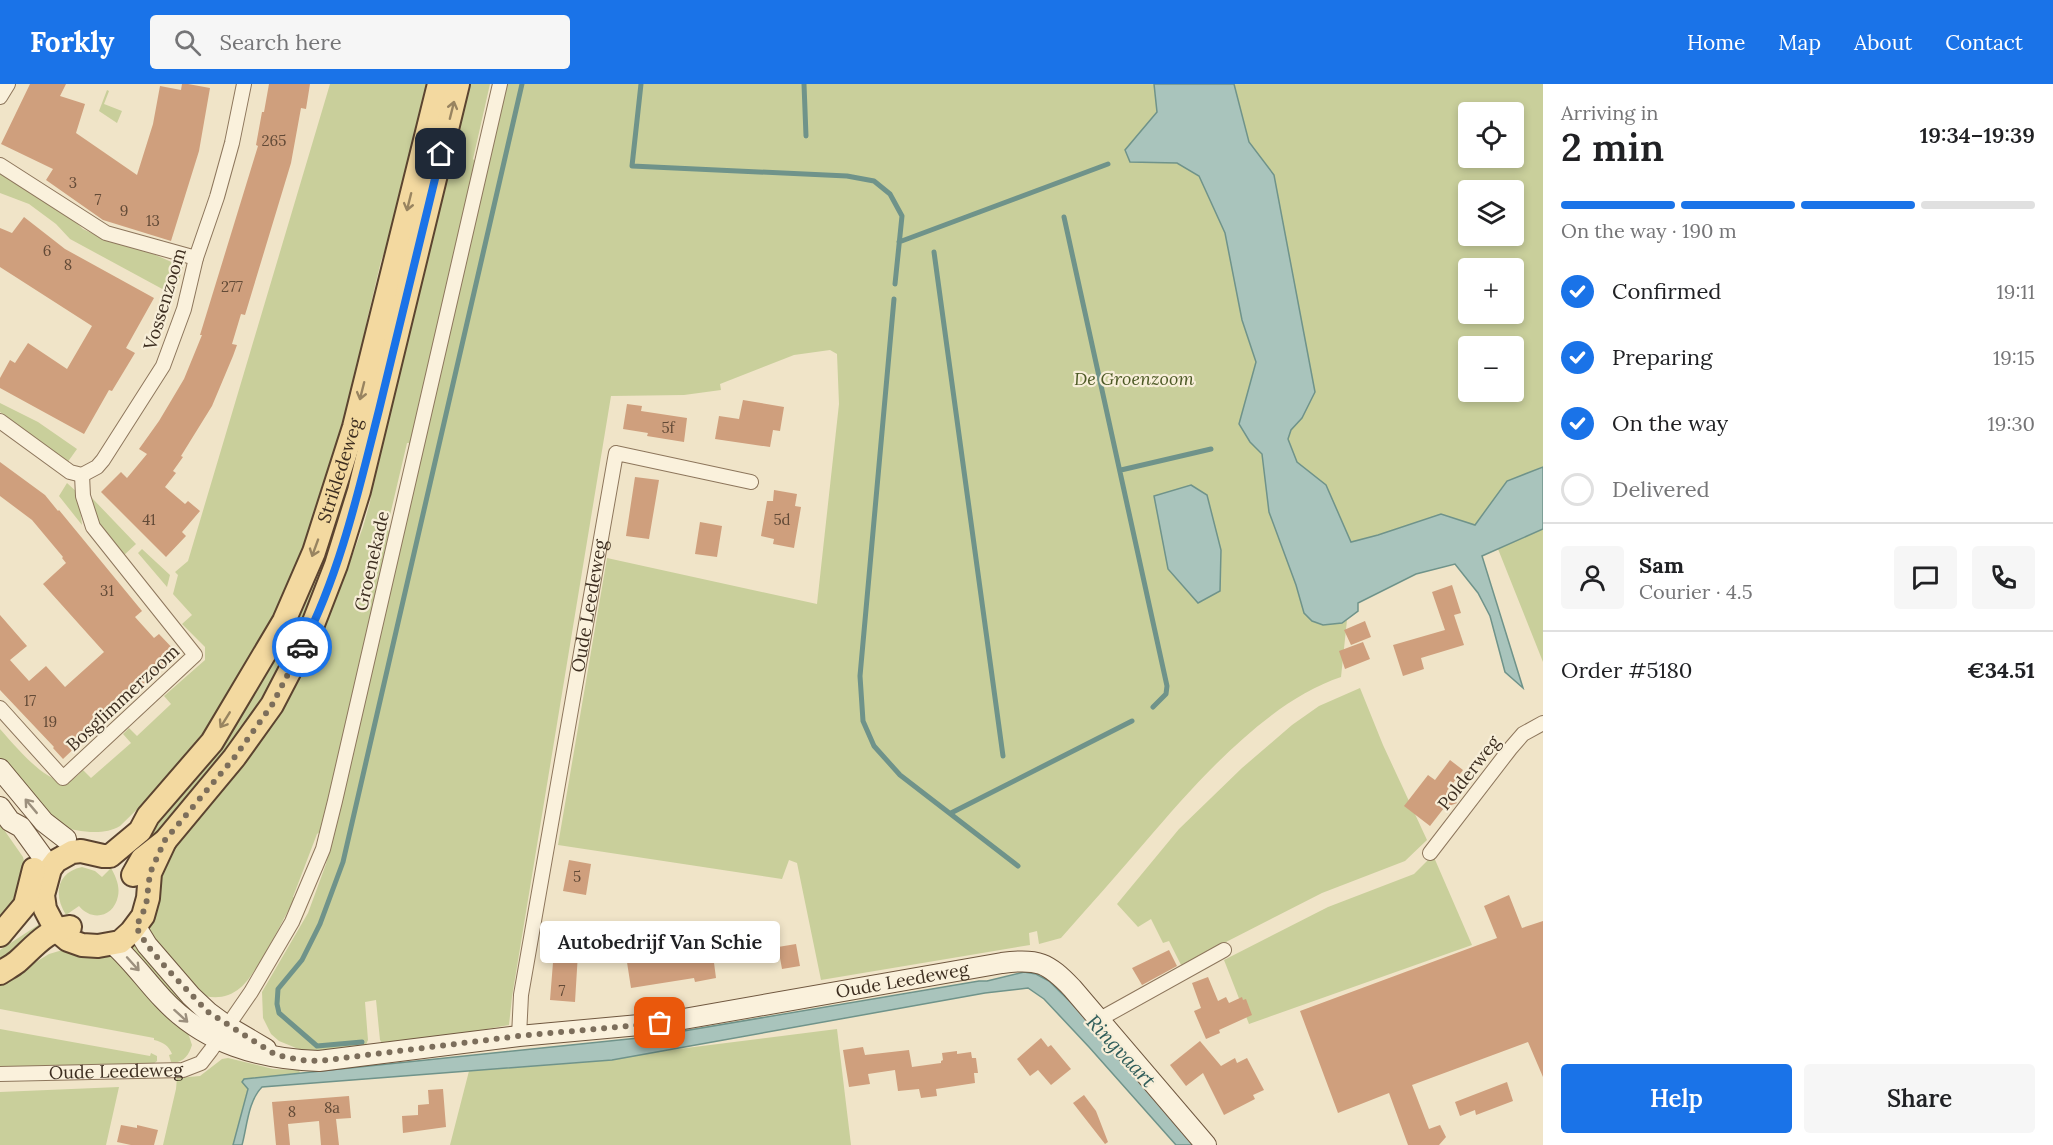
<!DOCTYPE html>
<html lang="en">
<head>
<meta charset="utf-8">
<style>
  :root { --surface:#fff; --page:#f6f6f6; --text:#202124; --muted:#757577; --line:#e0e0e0; --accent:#1a73e8 }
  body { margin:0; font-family:Lora,serif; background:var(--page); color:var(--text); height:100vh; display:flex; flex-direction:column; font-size:22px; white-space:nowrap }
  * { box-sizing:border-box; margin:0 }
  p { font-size:20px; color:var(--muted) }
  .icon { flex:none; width:33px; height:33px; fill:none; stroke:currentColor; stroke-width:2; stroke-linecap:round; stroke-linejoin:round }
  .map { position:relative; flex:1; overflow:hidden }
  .sheet { display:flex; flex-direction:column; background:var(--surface); width:510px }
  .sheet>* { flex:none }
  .buttons { position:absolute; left:1458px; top:18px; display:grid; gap:12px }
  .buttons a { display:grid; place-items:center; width:66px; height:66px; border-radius:6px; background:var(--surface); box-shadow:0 3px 9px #0003; font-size:30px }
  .pin { position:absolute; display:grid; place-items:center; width:51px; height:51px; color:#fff; margin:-26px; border-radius:12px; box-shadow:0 3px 9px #0006 }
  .courier { position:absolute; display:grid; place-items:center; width:60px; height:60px; margin:-30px; border:4px solid #1a73e8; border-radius:50%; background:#fff; color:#222; box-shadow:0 2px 8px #0007 }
  .bubble { position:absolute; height:42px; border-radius:6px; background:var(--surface); box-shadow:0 3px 9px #0003; font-size:20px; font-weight:600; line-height:42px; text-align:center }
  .summary em { font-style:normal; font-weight:600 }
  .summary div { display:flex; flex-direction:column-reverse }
  .summary { display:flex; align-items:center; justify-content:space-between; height:102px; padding:0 18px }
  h1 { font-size:39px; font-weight:600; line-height:45px }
  .bar { display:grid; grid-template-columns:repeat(4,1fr); gap:9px 6px; align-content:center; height:72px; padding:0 18px }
  .bar i { height:8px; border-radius:4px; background:var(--line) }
  .bar .active { background:var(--accent) }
  .bar p { grid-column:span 4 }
  .line { display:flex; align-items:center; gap:15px; padding:0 18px; border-top:2px solid var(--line) }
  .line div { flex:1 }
  .round { display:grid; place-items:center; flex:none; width:63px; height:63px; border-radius:6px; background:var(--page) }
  ol { padding:0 18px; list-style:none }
  li { display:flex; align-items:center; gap:18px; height:66px }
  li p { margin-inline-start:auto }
  li .icon { padding:6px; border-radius:50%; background:var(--accent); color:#fff; stroke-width:4 }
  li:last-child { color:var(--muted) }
  li i { width:33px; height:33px; border:3px solid var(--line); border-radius:50% }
  .primary-button { display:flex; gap:12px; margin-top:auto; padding:12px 18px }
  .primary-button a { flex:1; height:69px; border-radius:6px; background:var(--accent); color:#fff; font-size:24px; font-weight:600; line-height:69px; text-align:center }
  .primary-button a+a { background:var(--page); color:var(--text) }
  header { display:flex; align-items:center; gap:36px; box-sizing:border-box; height:84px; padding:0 30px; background:var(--accent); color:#fff }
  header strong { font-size:28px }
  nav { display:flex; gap:33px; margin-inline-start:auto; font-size:21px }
  .search { width:420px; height:54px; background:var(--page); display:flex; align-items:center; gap:15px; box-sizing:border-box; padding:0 21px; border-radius:6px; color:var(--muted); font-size:22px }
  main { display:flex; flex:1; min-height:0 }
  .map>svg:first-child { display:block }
</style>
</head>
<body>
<header>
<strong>Forkly</strong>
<div class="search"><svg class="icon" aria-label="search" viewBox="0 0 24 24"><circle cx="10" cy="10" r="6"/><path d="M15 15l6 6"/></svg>Search here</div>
<nav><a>Home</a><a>Map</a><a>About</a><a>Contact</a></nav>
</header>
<main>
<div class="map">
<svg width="1543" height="1061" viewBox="0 0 1543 1061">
  <rect width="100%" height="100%" fill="#f0e4c8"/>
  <!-- green -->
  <path fill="#c9cf9b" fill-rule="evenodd" d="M330 0H433L403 119 381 177 367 236 362 287 299 476 261 560 238 599 199 656 161 702 120 742C104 752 78 748 60 742L0 678V645C13 659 51 708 73 695 76 693 80 689 83 686L91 694 131 659 123 650 129 644 137 652 171 620 164 612 205 576V563L182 540 192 531 173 510 178 491 175 488 188 477Z
    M469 0H490L473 75 475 77 410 359H407L387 444 390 449 321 747 317 750 293 813 295 814C282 837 258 889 240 904 227 915 210 916 196 908L148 847 156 792 172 767 242 682 280 624 315 562 341 502 363 443 370 418 382 333 454 41Z
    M506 0H1543V427L1320 525 1342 539 1347 536 1341 593C1266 618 1196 699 1146 757 1118 790 1089 822 1061 854L1039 860 1037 847 1029 849 1030 861 821 896 797 779 789 776 782 795 558 761 607 474 817 520 839 320 837 270 830 266 794 271 720 300 721 306 684 311 611 312 512 913 509 941 416 958 384 962 380 956 376 916 365 918 368 956 364 965 317 970 296 964 279 957 271 950 263 934 262 908 308 829 326 780ZM1468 28H1514V74H1468ZM1468 106H1514V152H1468ZM1468 184H1514V230H1468ZM1468 262H1514V308H1468Z
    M107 6 109 7 104 20 122 27 117 39 99 27Z
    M0 87 20 97 36 112 63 126 83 145 107 156 151 169 183 183 176 205 166 207 70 155 56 140 29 120 0 109Z
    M0 319 38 338 77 365 67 379 0 328Z
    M365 357 325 489 286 575 256 623 219 677 177 729 135 773 129 766 214 669 250 616 278 570 305 514 354 366Z
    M67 399 78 409 82 441 59 412Z
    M92 414 136 460 123 472 97 438Z
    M1543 445V578L1498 465Z
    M142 465 170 491 167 503 138 469Z
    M1360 604 1383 661 1427 756 1405 777 1322 809 1181 881 1169 857 1163 859 1151 835 1138 843 1117 820 1179 745 1242 684 1292 641 1319 622Z
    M0 740 23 773 25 781 19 817 0 836Z
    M1433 771 1472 861 1249 940 1224 876 1328 823 1414 790Z
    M82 783 95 787 102 793 111 784C116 793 120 802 118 812 114 833 92 838 79 822L66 831C53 811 57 788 82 783Z
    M41 839 46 846 0 876V866Z
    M133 858 165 896 198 931V934H194L127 863Z
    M66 865 103 869 116 874 188 949 192 961C189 971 183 980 171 978L169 971 172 970C169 962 163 958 154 956V954L0 925V900L49 870Z
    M0 945 150 972 151 969 157 972V977L153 980 0 984Z
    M837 945 851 1061H450L469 987 612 976 662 967Z
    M228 974 273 985 299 986 300 989 244 995 243 999 248 1004 233 1061H163L176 1005 177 994 200 992 222 975Z
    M119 1003 106 1061H0V1008Z"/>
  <!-- water -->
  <path fill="#a9c4bc" stroke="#6f938a" stroke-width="1.5" d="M1154 0H1234L1249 58 1274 91 1315 308 1302 334 1291 346 1288 355 1297 378 1326 401 1351 458 1378 451 1441 430 1475 441 1507 397 1543 383V445L1482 472 1523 604 1505 588 1490 532 1478 509 1455 480 1416 490 1358 519V527L1342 539 1323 541 1312 537 1304 529 1296 501 1269 428 1262 370 1250 358 1239 340 1256 278 1242 236 1225 149 1199 92 1177 79 1130 78 1125 66 1157 28Z
    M1191 401 1207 411 1221 466 1220 507 1198 519 1168 485 1154 412Z
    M1024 888 1036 890 1049 897 1101 948 1195 1061H1176L1089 963 1044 915 1028 904 985 909 612 976 262 1003C248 1017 247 1043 242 1061H233L248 1005 242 998 244 995 648 953 979 897H987Z"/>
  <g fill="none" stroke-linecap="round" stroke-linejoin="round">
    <!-- stream -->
    <path stroke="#6f938a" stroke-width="5" d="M641 0 632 82 847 92 874 97 890 110 902 132 895 200
      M804 0 806 52
      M1064 133 1167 602 1166 610 1153 623
      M899 158 1108 80
      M934 168 1003 672
      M894 215 860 592 863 637 874 662 900 691 1018 782
      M1121 386 1211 365
      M951 729 1132 637
      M362 958 317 962 279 929 277 920 278 905 302 876 320 840 343 778 522 0"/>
  </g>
  <!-- building -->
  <path fill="#cf9f7d" d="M30 0H66L60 12 85 20 76 49 137 91 153 40 160 2 181 6 182 0H188L210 4 199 67 171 157 103 136 46 96 53 85 1 60Z
    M269 0H310L306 25 301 24 291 79 245 231 241 230 232 260 237 261 233 272 212 322 181 372 183 373 173 387 176 389 165 403 185 420 188 417 200 427 182 448 186 452 166 473 101 408 121 388 127 394 147 370 139 365 159 337 184 295 202 251H200L258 62 256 61 262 28H264Z
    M24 133 65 165 154 214 126 264 135 269 112 307 109 306 84 350 0 304V294L10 276 15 279 28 259 67 285 92 242 0 183V144L12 149Z
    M743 316 784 323 780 347 773 346 770 363 715 355 719 332 739 335Z
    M627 320 642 322 641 327 687 334 684 358 647 352 648 349 623 345Z
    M0 378 45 411 58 427 59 426 142 527 135 533 154 554 159 550 178 570 155 588 145 598 146 599 134 607 103 638 98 633 78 651 83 656 63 675 53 664 54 663 0 606V531L27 562 10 576 29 597 46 582 65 603 104 568 43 500 66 479 62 474 63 473 32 436 0 412Z
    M635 393 659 396 649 455 626 452Z
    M774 406 797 410 795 422 801 423 794 464 773 460 774 455 761 452 767 417H773Z
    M700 438 722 442 717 473 695 470Z
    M1452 501 1461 529 1454 531 1464 561 1421 574 1424 585 1403 592 1393 561 1445 546 1432 508Z
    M1365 537 1371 553 1351 561 1344 546Z
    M1363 558 1370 575 1345 585 1339 567Z
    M1450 676 1463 686 1447 707 1449 709 1447 711 1457 719 1444 724 1430 742 1404 722 1428 691 1435 696Z
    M569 776 591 780 586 811 563 807Z
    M1509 811 1522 844 1543 837V993L1528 958 1412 1001 1429 1045 1440 1041 1446 1053 1439 1061H1408L1389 1009 1338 1029 1300 927 1497 854 1484 822Z
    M747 839 751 863 716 869V871H713L716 894 695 898 694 894 631 904 624 859Z
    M796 860 800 882 782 885 778 863Z
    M554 866 576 867 578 869 575 918 550 916Z
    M1169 866 1177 882 1142 901 1132 884Z
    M1208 893 1218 917 1226 913 1229 919 1242 913 1243 916 1246 915 1252 931 1219 946 1220 949 1206 955 1194 927 1201 924 1192 899Z
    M1041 954 1048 963 1051 961 1071 985 1051 1001 1038 986 1030 992 1017 975Z
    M1200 957 1221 982 1235 974 1237 979 1247 974 1264 1006 1253 1011 1255 1015 1224 1031 1203 989 1186 1002 1170 981Z
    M863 963 865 971 909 966 912 983 941 979V977L943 976 942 969 957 967V970L971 968 972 974H976L978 989H974L975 999 936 1005 937 1012 921 1014 919 1005 898 1007 895 986 868 990 870 1000 849 1003 843 966Z
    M1507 998 1513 1017 1476 1031 1475 1026 1460 1032 1455 1018Z
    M443 1005 446 1043 403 1049 402 1032 418 1031V1021L429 1020 428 1006Z
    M1084 1011 1096 1027 1108 1058 1105 1060 1073 1019Z
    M349 1012 351 1034 336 1035 339 1061H321L319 1037 288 1040 290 1061H276L272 1018Z
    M121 1041 137 1044V1041L158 1046 154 1061H131L117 1058Z"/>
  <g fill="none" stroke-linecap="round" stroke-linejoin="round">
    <!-- street casing -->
    <g stroke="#8d765c" stroke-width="16">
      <g id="street">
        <path d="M0 13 8 0"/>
        <path d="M0 81 106 149 196 174"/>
        <path d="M0 337 70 388 82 391 97 383 103 376 163 282 184 225 196 174 217 113 232 59 244 0"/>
        <path d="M0 624 63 694 195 571 93 443 83 412 82 391"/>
        <path d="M1430 769 1510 665 1523 650 1543 639"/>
        <path d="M1098 936 1224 866"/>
        <path id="s1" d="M519 952 521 911 616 369 751 398"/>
        <path id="s2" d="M0 990 183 986 201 979 211 966 251 908 292 838 323 765 335 717 500 0"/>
      </g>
    </g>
    <!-- secondary casing -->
    <g stroke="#6f573f" stroke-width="22">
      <g id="secondary">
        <path d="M0 685 44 738 66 755"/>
        <path d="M0 723 10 737 21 743 42 772"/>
        <path d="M136 843 147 861 191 912 208 928 227 942 266 965"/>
        <path id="s3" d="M113 860C132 877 146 897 163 915 205 960 260 975 319 977L519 952 661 939 1002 879C1038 874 1048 879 1072 904L1206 1061"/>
      </g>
    </g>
    <!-- primary casing -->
    <g stroke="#5b4430" stroke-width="26">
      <g id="primary">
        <path id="s4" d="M165 757 150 789 148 814 143 832 131 848 120 858 98 862 82 861 68 856 56 846 45 825 43 811 50 785 56 777 72 768 81 767 103 772H110L140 747 148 732 212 658 284 537 314 468 354 343 439 0"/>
        <path d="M133 791 142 775 165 757 234 674 272 621 310 548 336 481 359 407 458 0"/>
        <path d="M0 851 25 821 34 785"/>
        <path d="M0 889C6 885 12 882 17 878 33 864 47 845 70 843"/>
      </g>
    </g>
    <!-- street -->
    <use href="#street" stroke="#faf1dc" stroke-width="14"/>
    <!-- secondary -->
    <use href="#secondary" stroke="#faf1dc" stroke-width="20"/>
    <!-- primary -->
    <use href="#primary" stroke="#f3d9a0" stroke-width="22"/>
  </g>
  <!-- one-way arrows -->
  <defs><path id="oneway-shaft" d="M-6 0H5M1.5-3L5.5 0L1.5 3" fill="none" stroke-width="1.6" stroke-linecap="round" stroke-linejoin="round" transform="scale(1.5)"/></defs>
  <g stroke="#988460">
    <use href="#oneway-shaft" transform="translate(452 26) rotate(-76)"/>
    <use href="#oneway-shaft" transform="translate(409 118) rotate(104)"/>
    <use href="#oneway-shaft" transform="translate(362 307) rotate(104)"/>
    <use href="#oneway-shaft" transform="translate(315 464) rotate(110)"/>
    <use href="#oneway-shaft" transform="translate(225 636) rotate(122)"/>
  </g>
  <g stroke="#9c907e">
    <use href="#oneway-shaft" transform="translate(31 722) rotate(-130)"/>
    <use href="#oneway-shaft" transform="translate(133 880) rotate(48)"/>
    <use href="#oneway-shaft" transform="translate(181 932) rotate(42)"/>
  </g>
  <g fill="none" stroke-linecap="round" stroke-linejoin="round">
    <!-- done -->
    <path stroke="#7c6e5b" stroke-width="6" stroke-dasharray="0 10.8" d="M302 563 272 621 234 674 165 756 150 789 146 822 136 843 147 861 167 885 208 928 276 971 300 976 319 977 519 952 660 939"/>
    <!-- route -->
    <path stroke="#1a73e8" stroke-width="8" d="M302 563C340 490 359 405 379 326 400 240 421 155 441 70"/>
  </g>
  <g text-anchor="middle" stroke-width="4.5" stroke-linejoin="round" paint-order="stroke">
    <!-- number labels -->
    <g font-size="15" fill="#624a37">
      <text x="274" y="62">265</text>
      <text x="73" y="104">3</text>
      <text x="98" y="121">7</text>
      <text x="124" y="132">9</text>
      <text x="153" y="142">13</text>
      <text x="47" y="172">6</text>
      <text x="68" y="186">8</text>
      <text x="232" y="208">277</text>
      <text x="668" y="349">5f</text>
      <text x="149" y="441">41</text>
      <text x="782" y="441">5d</text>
      <text x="107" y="512">31</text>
      <text x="30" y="622">17</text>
      <text x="50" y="643">19</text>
      <text x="577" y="798">5</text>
      <text x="562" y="912">7</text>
      <text x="332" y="1029">8a</text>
      <text x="292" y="1033">8</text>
    </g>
    <!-- street labels -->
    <g font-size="18" fill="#3d2e20" stroke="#f7eed8">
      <text transform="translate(165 215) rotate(-73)" y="6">Vossenzoom</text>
      <text dy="6" stroke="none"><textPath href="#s4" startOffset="770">Strikledeweg</textPath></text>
      <text transform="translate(372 477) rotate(-77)" y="6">Groenekade</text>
      <text dy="6" stroke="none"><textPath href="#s1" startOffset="436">Oude Leedeweg</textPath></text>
      <text transform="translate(123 614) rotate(-43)" y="6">Bosglimmerzoom</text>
      <text transform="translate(1469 689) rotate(-52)" y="6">Polderweg</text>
      <text dy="6" stroke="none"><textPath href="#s3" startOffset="836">Oude Leedeweg</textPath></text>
      <text dy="6" stroke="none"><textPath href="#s2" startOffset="116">Oude Leedeweg</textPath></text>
    </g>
    <!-- park labels -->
    <g font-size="18" font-style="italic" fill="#4d5a26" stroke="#f7eed8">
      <text x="1134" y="301">De Groenzoom</text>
    </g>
    <!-- water labels -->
    <g font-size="20" font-style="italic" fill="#2f5d5a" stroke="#f7eed8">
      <text transform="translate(1121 967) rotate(47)" y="7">Ringvaart</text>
    </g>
  </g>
</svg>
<div class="buttons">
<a><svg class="icon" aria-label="locate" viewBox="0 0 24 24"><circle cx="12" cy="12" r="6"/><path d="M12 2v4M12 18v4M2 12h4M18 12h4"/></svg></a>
<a><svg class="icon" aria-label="layers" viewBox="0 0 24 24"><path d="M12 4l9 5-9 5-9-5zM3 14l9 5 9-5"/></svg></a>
<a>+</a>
<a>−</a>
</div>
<div class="pin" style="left:660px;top:939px;background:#ea580c"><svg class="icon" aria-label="bag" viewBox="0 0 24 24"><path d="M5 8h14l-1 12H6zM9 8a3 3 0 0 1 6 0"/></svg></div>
<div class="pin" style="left:441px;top:70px;background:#1f2937"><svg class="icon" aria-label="home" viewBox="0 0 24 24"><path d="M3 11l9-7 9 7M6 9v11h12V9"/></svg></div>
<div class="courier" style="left:302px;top:563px"><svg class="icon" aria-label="car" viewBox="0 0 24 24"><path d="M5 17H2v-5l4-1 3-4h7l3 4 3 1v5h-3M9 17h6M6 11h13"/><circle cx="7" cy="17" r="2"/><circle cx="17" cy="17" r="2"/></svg></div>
<div class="bubble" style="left:540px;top:837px;width:240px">Autobedrijf Van Schie</div>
</div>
<section class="sheet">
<div class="summary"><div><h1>2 min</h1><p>Arriving in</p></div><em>19:34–19:39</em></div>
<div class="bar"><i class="active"></i><i class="active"></i><i class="active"></i><i></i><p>On the way · 190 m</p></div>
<ol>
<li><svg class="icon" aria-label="check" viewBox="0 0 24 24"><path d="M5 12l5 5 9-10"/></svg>Confirmed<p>19:11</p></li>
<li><svg class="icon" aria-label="check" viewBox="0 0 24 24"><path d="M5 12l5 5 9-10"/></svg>Preparing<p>19:15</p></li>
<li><svg class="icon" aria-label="check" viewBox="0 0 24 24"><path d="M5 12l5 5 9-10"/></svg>On the way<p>19:30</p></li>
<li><i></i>Delivered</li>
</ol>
<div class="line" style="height:108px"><a class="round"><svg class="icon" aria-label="person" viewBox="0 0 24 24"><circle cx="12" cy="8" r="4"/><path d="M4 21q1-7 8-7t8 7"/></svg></a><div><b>Sam</b><p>Courier · 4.5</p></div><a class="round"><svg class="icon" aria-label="chat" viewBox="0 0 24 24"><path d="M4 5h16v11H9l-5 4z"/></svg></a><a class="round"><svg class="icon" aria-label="phone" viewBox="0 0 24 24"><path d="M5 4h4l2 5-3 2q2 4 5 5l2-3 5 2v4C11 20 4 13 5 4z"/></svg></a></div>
<div class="line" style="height:78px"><div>Order #5180</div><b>€34.51</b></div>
<div class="primary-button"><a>Help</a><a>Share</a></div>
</section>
</main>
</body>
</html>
